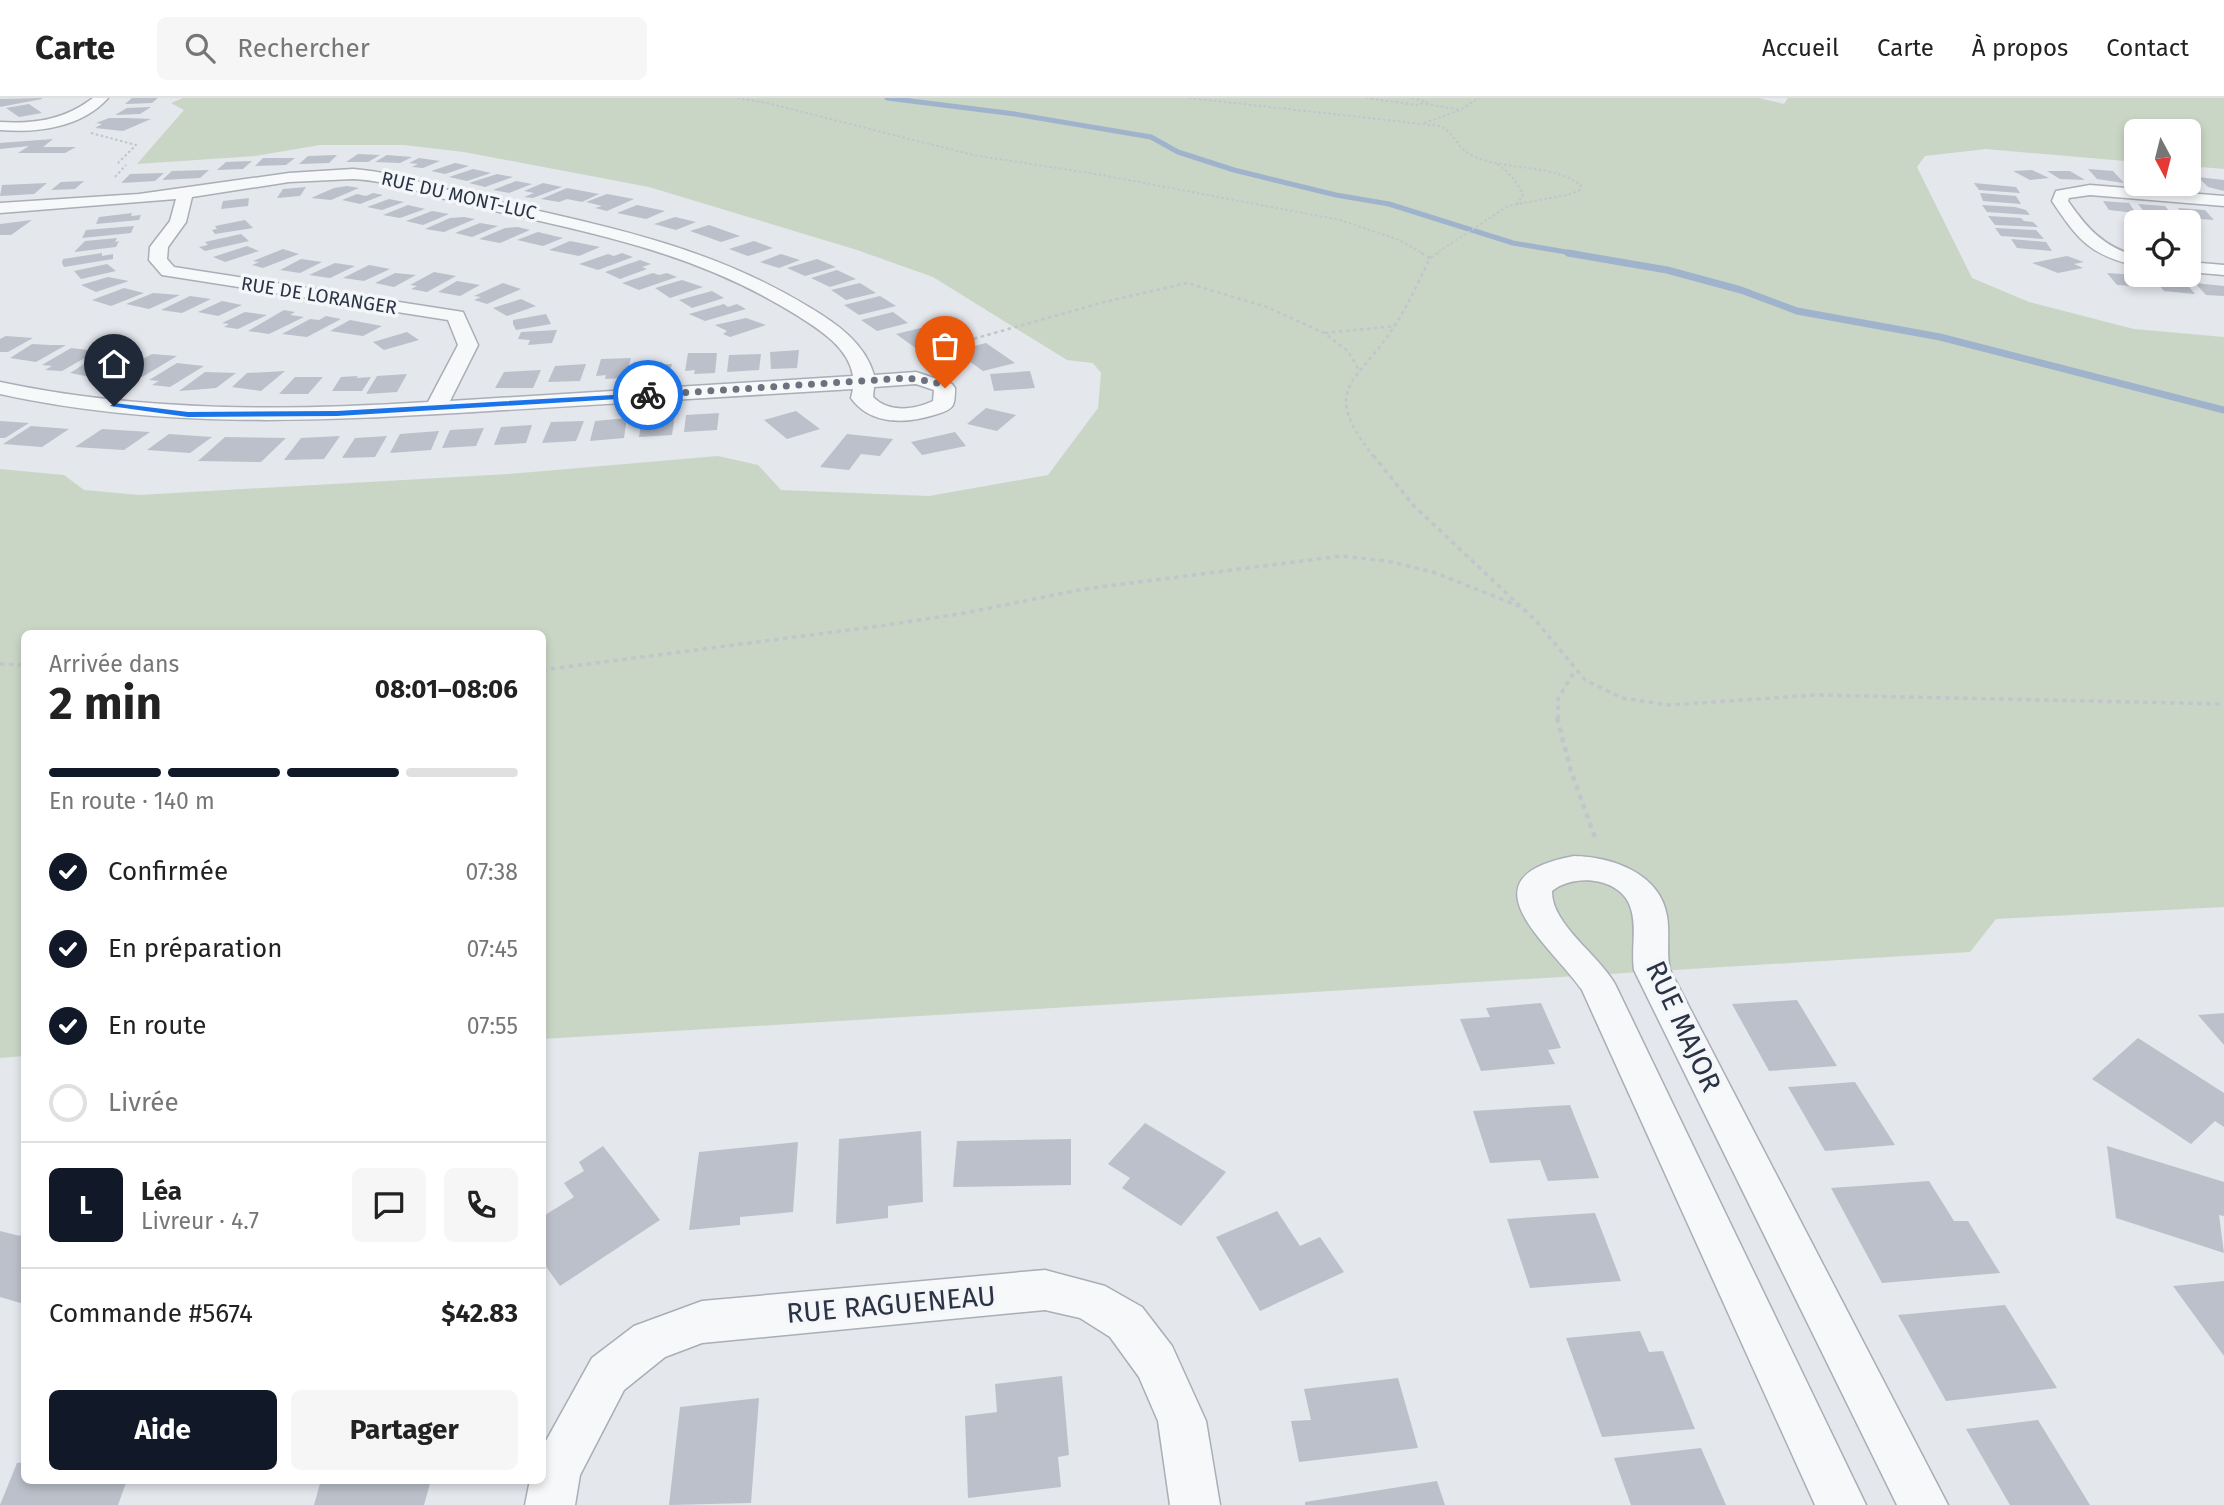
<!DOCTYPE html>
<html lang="fr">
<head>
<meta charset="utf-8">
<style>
  :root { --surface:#fff; --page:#f6f6f6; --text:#222; --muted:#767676; --line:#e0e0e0; --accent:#111827 }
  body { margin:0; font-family:"Fira Sans",sans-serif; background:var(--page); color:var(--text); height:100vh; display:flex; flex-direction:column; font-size:26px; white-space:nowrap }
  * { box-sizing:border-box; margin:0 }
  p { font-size:23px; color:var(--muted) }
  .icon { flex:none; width:38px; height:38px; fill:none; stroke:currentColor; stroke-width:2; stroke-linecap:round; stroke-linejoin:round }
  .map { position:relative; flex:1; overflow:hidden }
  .panel { position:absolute; left:21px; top:532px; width:525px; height:854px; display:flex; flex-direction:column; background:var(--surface); border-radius:10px; box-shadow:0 4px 10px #0003 }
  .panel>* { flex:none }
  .needle { width:46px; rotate:173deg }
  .fabs { position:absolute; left:2124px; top:21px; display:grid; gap:14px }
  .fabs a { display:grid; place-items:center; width:77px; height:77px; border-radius:10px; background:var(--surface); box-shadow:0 4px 10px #0003; font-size:35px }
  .pin { position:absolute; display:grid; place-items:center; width:60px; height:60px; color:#fff; margin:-72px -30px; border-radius:50% 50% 50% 0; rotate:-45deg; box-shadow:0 0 7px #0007 }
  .pin .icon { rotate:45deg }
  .courier { position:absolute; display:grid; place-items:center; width:70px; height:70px; margin:-35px; border:5px solid #1a73e8; border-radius:50%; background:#fff; color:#222; box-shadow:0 2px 9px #0007 }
  .overview em { font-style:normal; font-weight:700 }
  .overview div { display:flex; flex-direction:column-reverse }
  .overview { display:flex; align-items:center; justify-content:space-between; height:119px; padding:0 28px }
  h1 { font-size:46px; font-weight:700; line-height:52px }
  .bar { display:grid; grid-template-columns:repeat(4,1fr); gap:10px 7px; align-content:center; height:84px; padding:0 28px }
  .bar i { height:9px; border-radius:5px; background:var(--line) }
  .bar .on { background:var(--accent) }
  .bar p { grid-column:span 4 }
  .line { display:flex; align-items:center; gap:18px; padding:0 28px; border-top:2px solid var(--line) }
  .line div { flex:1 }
  .round { display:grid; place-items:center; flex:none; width:74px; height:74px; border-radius:10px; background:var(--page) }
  ol { padding:0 28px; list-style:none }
  li { display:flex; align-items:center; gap:21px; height:77px }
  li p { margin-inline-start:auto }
  li .icon { padding:7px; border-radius:50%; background:var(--accent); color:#fff; stroke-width:4 }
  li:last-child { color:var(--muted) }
  li i { width:38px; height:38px; border:4px solid var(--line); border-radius:50% }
  .primary-button { display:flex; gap:14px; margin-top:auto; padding:14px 28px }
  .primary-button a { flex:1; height:80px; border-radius:10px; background:var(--accent); color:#fff; font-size:28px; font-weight:700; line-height:80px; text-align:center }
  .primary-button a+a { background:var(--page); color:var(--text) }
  header { display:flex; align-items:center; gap:42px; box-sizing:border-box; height:98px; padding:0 35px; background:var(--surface); border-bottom:2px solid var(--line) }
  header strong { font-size:33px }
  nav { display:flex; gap:38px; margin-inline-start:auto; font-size:24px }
  .search { width:490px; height:63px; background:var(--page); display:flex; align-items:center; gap:18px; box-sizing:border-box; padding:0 24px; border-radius:10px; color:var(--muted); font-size:26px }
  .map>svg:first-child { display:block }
</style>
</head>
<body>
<header>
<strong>Carte</strong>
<div class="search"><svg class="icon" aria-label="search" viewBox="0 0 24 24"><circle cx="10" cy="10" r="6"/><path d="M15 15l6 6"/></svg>Rechercher</div>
<nav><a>Accueil</a><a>Carte</a><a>À propos</a><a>Contact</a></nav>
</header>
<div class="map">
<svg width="2224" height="1407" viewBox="0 0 2224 1407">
  <rect width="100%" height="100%" fill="#e4e7ec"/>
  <!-- green -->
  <path fill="#c9d6c5" d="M183 0H1759L1784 6 1788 0H2224V71L2189 68V33H2137V64L1986 51 1925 58 1917 69 1972 180 2029 204 2134 231 2224 239V809L1996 821 1970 854 543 941 542 536H24V958L0 960V371L64 377 84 392 139 397 509 376 718 358 758 367 781 392 929 398 1048 377 1098 310 1101 275 1093 265 1067 262 933 179 857 152 649 89 464 54 404 47H320L255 58 137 66 184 12 171 5Z"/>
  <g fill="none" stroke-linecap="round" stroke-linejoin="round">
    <!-- stream-far1 -->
    <path stroke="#9fb4cc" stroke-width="5" d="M887 0 1015 16 1151 39 1178 54 1234 72 1336 97 1389 106 1513 145 1578 156"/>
    <!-- stream -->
    <path stroke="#9fb4cc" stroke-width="7" d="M1568 155 1667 172 1741 192 1797 213 1940 239 2224 312"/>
  </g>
  <!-- building -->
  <path fill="#bbc0ca" d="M42 0V1L0 9V1Z
    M132 0H158L152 5 125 6Z
    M29 6 42 15 19 19 6 10Z
    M151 9 140 16 115 17 127 10Z
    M109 20H127L151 21 123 33 95 30 102 26 96 25Z
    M53 41 43 49H76L65 55H18L29 48 0 51V45Z
    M358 56 380 57 368 64H346Z
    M337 57 329 65 299 66 308 58Z
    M387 57 412 59 400 65 375 64Z
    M263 60H295L286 67 255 68Z
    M419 60 440 63 423 70 412 69 418 66 409 65Z
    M252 63 243 71 217 72 226 64Z
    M455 65 469 68 445 76 431 73Z
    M473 71 491 75 467 83 449 79Z
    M2088 71 2113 73 2124 85 2097 81Z
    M209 72 200 80 162 82 172 73Z
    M2032 72 2049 80 2030 82 2013 73Z
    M2047 73H2070L2085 82 2060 81Z
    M164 75 155 83 121 85 130 76Z
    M497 76 513 79 485 89 469 85Z
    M2198 79 2224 82V93L2208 89Z
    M84 83 75 91 51 92 61 84Z
    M516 83 532 86 509 95 493 92Z
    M47 85 34 96 0 98 2 87Z
    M543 85 562 89 533 100 524 99 534 95 524 93Z
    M1974 85 2016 89 2020 95 1979 92Z
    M347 88 359 90 331 102 311 100 334 90Z
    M306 89 300 98 277 100 283 91Z
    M567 90 599 96 582 104 567 101 559 104 541 101Z
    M373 95 383 97 360 106 342 102 357 96 366 98Z
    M1980 95 2016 98 2021 106 1983 103Z
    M607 96 634 101 607 113 595 110 602 108 586 104Z
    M249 100 248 108 221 111 223 103Z
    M389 101 404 104 382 112 367 109Z
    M2103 103 2129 105 2136 115 2109 112Z
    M2138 106 2165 108 2174 119 2146 116Z
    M408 107 425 111 400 120 383 117Z
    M637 107 665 113 646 121 617 115Z
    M1982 107 2015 109 2026 112 2030 117 1987 114Z
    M2178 110 2205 112 2214 122 2187 120Z
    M432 113 449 116 423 127 406 123Z
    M132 115 131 118 141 117 139 122 96 126 99 119Z
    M1988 118 2021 120 2024 123 2033 124 2038 129 1995 127Z
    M464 119 475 121 444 134 425 131 450 120Z
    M675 119 696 124 676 132 654 126Z
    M32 122 11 137H0V126Z
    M245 122 253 130 215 136 212 132 217 131 215 128Z
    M480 125 498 128 472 139 455 135Z
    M709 127 740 138 721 144 690 133Z
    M134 128 131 135 82 140 86 132Z
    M518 129 530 132 500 145 479 141 505 130Z
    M1995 130 2036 132 2044 141 2001 138Z
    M538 134 563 140 543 148 517 142Z
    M241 136 249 143 205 153 199 149 208 147 205 144Z
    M117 140 115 144 119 143 116 149 74 154 85 143Z
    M2011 141 2046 144 2052 153 2017 150Z
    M570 143 600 149 579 158 549 152Z
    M754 143 773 150 748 158 729 151Z
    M247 148 259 153 225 164 213 159Z
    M283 151 299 156 263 170 252 167 259 164 253 163Z
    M102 155V158L113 156V161L64 169 62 165 63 161Z
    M622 155 633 159 598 172 579 166 608 156 614 158Z
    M781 156 800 162 779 170 760 164Z
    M2067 158 2084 164 2074 166 2083 170 2058 175 2032 165Z
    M301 161 322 164 300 175 280 172Z
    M817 161 836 169 805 178 787 170Z
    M640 162 651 166 642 169 647 171 620 181 605 174Z
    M335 165 355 168 330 180 309 177Z
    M107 166 116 173 81 181 74 173Z
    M369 167 390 171 364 183 343 180Z
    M837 172 856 181 830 189 811 180Z
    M434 174 456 178 427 194 411 191 417 188 410 187Z
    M395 175 416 177 394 189 375 185Z
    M653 175 659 177 667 175 677 179 639 192 622 185Z
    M2107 175 2137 177 2148 189 2117 187Z
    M108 179 129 183 96 194 81 187Z
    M2154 181 2185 184 2195 196 2164 193Z
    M682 182 703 189 670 200 655 190Z
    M457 183 480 187 460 198 438 194Z
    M503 185 521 191 487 206 474 202 481 199 474 198Z
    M860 185 876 195 846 202 831 192Z
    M2195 185 2224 188V198L2206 197Z
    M124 190 144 195 111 208 92 202Z
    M712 193 724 200 692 210 679 202Z
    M153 195 180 197 149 211 126 206Z
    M190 198 211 201 182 215 161 212Z
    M880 198 896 208 859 217 844 207Z
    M521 201 536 208 507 218 493 210Z
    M222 203 242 207 218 218 198 214Z
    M724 206 728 209 737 206 746 211 705 223 689 216Z
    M284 212 295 214 290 217 304 219 269 236 248 233Z
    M245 214 267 217 238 231 224 229 229 226 222 225Z
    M893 214 908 225 877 233 861 222Z
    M546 216 551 226 516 232 513 226V222Z
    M326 218 341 221 307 239 282 236 310 221 319 222Z
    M746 220 766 227 730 239 723 236 727 233 715 227Z
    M350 222 382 228 363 238 330 233Z
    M921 230 942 244 917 251 896 236Z
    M557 232 552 245 528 247 530 242 518 241 521 234Z
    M407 234 419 242 384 252 373 244Z
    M6 238 33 240 8 254H0V241Z
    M986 245 1015 265 983 273 955 253Z
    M32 246 50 247H66L36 264 10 260Z
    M71 250 97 253 62 273 45 272 52 268 42 267Z
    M799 252 797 270 771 271 770 254Z
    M688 255H717L715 275 694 276 695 272 685 273Z
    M152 256 177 258 142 279 132 278 123 284 104 283Z
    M761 256 759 272 727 274 729 257Z
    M118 260 127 261 96 280 70 275 92 261 114 263Z
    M631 260 625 280 605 281 606 277 596 278 601 261Z
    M177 265 204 268 170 289 152 287 159 283 149 282Z
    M586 266 580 283 548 284 555 268Z
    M672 266 667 282 637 284 642 267Z
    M541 272 533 290H495L504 274Z
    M285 273 261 293 232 289 247 275Z
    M1030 273 1035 290 994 293 990 276Z
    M205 274 236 275 216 290 179 293Z
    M407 276 397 294 366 296 377 278Z
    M295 279H323L308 296H279Z
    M341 279 358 278 356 280 371 279 362 293H332Z
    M986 310 1016 317 997 333 967 326Z
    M796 313 820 331 787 341 764 322Z
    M719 315 717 332 684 334 686 317Z
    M675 316 672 337 639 339 642 319Z
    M627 320 624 340 590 343 595 323Z
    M0 323 29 325 5 340H0Z
    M584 323 576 343 542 345 551 324Z
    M532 327 526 345 494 347 501 329Z
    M31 328 69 331 42 349 3 346Z
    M484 330 476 348 442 350 450 332Z
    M102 331 150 334 124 352 75 349Z
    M439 333 431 352 390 355 400 336Z
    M955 334 966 348 922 357 911 344Z
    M169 336 212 339 190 355 147 352Z
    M847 336 893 341 880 358 861 356 849 372 820 369Z
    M340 338 324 361 284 362 301 340Z
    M387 338 375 359 342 360 355 340Z
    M225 339 286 340 261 364 198 363Z
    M1797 902 1837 968 1769 973 1732 906Z
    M1541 905 1561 950 1548 952 1555 966 1481 973 1460 921 1490 919 1486 910Z
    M2224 915V947L2198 917Z
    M2138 940 2224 995V1029L2215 1023 2191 1046 2092 981Z
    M1855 984 1895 1047 1825 1053 1788 989Z
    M1570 1007 1599 1080 1548 1083 1540 1062 1490 1065 1473 1013Z
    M1145 1025 1226 1074 1181 1128 1122 1090 1130 1080 1108 1066Z
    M921 1033 923 1104 888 1108V1120L836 1126 839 1041Z
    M1071 1041V1087L953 1089 957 1043Z
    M798 1044 793 1114 740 1119V1127L689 1132 699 1054Z
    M603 1048 660 1122 560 1188 542 1163V1119L574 1099 564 1085 584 1073 579 1064Z
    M2107 1048 2224 1084V1118L2219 1117 2224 1155 2116 1120Z
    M1929 1083 1954 1123H1968L2000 1175 1882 1185 1831 1090Z
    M1277 1113 1300 1148 1320 1139 1344 1174 1260 1213 1216 1139Z
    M1595 1115 1621 1183 1530 1190 1507 1121Z
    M0 1133 20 1138 24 1133V1206L0 1199Z
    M2224 1183V1258L2173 1188Z
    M2005 1207 2057 1290 1946 1303 1898 1217Z
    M1640 1233 1649 1254 1663 1253 1695 1331 1602 1339 1566 1240Z
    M1062 1278 1069 1357 1058 1359 1061 1389 968 1400 965 1318 997 1314 995 1286Z
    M1398 1280 1418 1350 1299 1364 1291 1323 1311 1322 1304 1291Z
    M759 1300 751 1405 669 1407 680 1309Z
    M2038 1322 2090 1407H2010L1966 1331Z
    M1701 1350 1726 1407H1631L1614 1360Z
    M24 1364V1382H127L118 1407H0L17 1365Z
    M321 1382H431L424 1407H314Z
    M1437 1383 1445 1407H1305V1404Z"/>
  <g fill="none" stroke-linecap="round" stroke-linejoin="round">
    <!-- street casing -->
    <g stroke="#a9aeb7" stroke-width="3">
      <path id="street" d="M93 0H108C81 30 37 35 0 32V24C35 26 64 22 93 0Z
        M353 71C395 74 432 89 472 98 590 125 705 145 809 209 836 225 865 245 874 277L916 274 952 286 955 290C955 295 955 302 953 307 950 313 940 315 934 317 905 326 870 327 851 300L853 291C731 298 610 306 489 313 324 323 163 332 0 296V284C141 314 285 313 428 304L458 247 448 222 162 177 149 162 150 149 170 123 176 101 0 115V105L139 96 289 75ZM353 81C394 83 432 99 472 108 588 134 695 153 798 218 820 232 849 250 853 278L450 303 478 247 463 214 174 169 167 161 168 149 186 124 192 99 289 84ZM916 286 934 292 933 303C914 312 889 315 873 299L874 289Z
        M2090 87 2224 98V108L2090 97 2069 100 2068 103C2087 130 2103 149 2137 158V168C2090 157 2078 142 2052 103L2056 93Z
        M2189 164 2224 167V177L2189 174Z
        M1574 758C1612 759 1660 775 1667 818 1670 836 1666 854 1670 872L1948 1407H1897L1634 872C1631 852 1637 830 1631 811 1622 779 1574 775 1552 793 1551 826 1599 857 1615 886L1866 1407H1815L1582 892C1549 845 1459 779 1574 758Z
        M1045 1172 1105 1188 1142 1209 1172 1248 1206 1323 1220 1407H1170L1158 1323 1139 1279 1110 1239 1080 1220 1045 1212 702 1245 665 1259 624 1292 580 1377 575 1407H525L530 1382H542V1350L592 1260 634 1228 702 1203Z"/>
    </g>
    <!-- path-far3 -->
    <path stroke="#c2c5cb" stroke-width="2" stroke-dasharray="2.5 2.5" stroke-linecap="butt" d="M737 0 767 5 973 57 1102 77 1340 122 1399 142 1424 156
      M1189 0 1440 28C1454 34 1456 49 1471 57 1506 74 1548 64 1581 87L1580 92 1571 96 1508 108 1435 156
      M1366 0 1416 7 1427 4 1412 0
      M1426 6 1460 12
      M1424 25 1460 12 1479 0
      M91 35 136 47 117 66
      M1497 66C1509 74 1517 84 1523 97L1517 106
      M115 79 126 67"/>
    <!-- path-far2 -->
    <path stroke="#c2c5cb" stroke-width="2.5" stroke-dasharray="3.5 3.5" stroke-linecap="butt" d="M1421 155 1430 160
      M1325 235 1395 228
      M920 256 1104 204 1187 185 1267 209 1324 235 1348 253 1359 272
      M1374 359C1317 287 1359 286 1395 227 1409 206 1419 182 1430 160L1438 155"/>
    <!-- path-far1 -->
    <path stroke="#c2c5cb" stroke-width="3.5" stroke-dasharray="4.5 4.5" stroke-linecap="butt" d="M1373 357 1413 407 1536 523 1585 582 1622 600 1669 607 1816 597 2224 606
      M0 566 24 567
      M542 572 880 528 965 515 1084 491 1341 458 1387 463 1433 474 1519 508
      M1558 621V601L1575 572"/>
    <!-- path -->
    <path stroke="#c2c5cb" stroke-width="4.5" stroke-dasharray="5 5" stroke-linecap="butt" d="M1557 620 1571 673 1596 742"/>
    <!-- street -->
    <use href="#street" fill="#f7f8fa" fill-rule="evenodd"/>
  </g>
  <!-- route -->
  <path fill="#1a73e8" d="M648 295 651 299 337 318 188 319 110 308 114 305 188 314 337 313Z"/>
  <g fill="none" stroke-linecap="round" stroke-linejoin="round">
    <!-- done -->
    <path stroke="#6c737f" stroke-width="7" stroke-dasharray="0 12.6" d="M648 297 907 280 935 284 945 290"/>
  </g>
  <g text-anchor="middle" stroke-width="7" stroke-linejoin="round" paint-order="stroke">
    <!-- far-street labels -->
    <g font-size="19" fill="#2b3445" stroke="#f4f6f9">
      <text transform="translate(459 97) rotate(13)" y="7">RUE DU MONT-LUC</text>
      <text transform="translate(319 197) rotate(9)" y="7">RUE DE LORANGER</text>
    </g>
    <!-- near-street labels -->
    <g font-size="28" fill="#2b3445" stroke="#f4f6f9">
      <text transform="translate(1684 928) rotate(65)" y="10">RUE MAJOR</text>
      <text transform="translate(891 1206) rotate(-5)" y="10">RUE RAGUENEAU</text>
    </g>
  </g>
</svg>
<div class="fabs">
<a><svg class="needle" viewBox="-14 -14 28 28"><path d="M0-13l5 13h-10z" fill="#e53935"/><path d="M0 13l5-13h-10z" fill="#767676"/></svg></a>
<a><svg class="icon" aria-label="locate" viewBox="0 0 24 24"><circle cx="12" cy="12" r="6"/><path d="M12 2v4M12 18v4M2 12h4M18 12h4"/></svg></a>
</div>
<div class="pin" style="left:945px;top:290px;background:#ea580c"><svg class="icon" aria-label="bag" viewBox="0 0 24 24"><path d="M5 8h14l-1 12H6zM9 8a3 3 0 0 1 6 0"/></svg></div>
<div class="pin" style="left:114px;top:308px;background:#1f2937"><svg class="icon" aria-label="home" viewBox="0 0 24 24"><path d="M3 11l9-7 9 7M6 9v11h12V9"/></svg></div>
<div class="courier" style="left:648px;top:297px"><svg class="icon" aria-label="bike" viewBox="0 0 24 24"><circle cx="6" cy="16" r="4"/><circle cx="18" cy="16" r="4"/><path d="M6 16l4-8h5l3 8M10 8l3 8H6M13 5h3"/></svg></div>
<section class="panel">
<div class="overview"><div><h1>2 min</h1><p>Arrivée dans</p></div><em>08:01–08:06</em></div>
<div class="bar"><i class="on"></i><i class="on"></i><i class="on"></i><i></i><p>En route · 140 m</p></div>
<ol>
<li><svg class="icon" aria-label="check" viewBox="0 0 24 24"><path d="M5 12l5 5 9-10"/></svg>Confirmée<p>07:38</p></li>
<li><svg class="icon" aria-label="check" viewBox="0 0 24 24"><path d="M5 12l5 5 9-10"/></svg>En préparation<p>07:45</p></li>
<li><svg class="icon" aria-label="check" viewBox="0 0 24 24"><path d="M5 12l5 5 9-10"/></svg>En route<p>07:55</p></li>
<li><i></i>Livrée</li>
</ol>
<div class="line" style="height:126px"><b class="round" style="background:var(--accent);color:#fff">L</b><div><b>Léa</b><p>Livreur · 4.7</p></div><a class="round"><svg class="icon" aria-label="chat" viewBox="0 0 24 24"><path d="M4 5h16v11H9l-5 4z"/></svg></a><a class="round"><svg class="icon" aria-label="phone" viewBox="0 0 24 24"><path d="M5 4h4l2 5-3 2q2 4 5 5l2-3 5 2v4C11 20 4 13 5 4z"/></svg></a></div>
<div class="line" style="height:91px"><div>Commande #5674</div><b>$42.83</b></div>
<div class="primary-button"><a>Aide</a><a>Partager</a></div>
</section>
</div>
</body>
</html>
